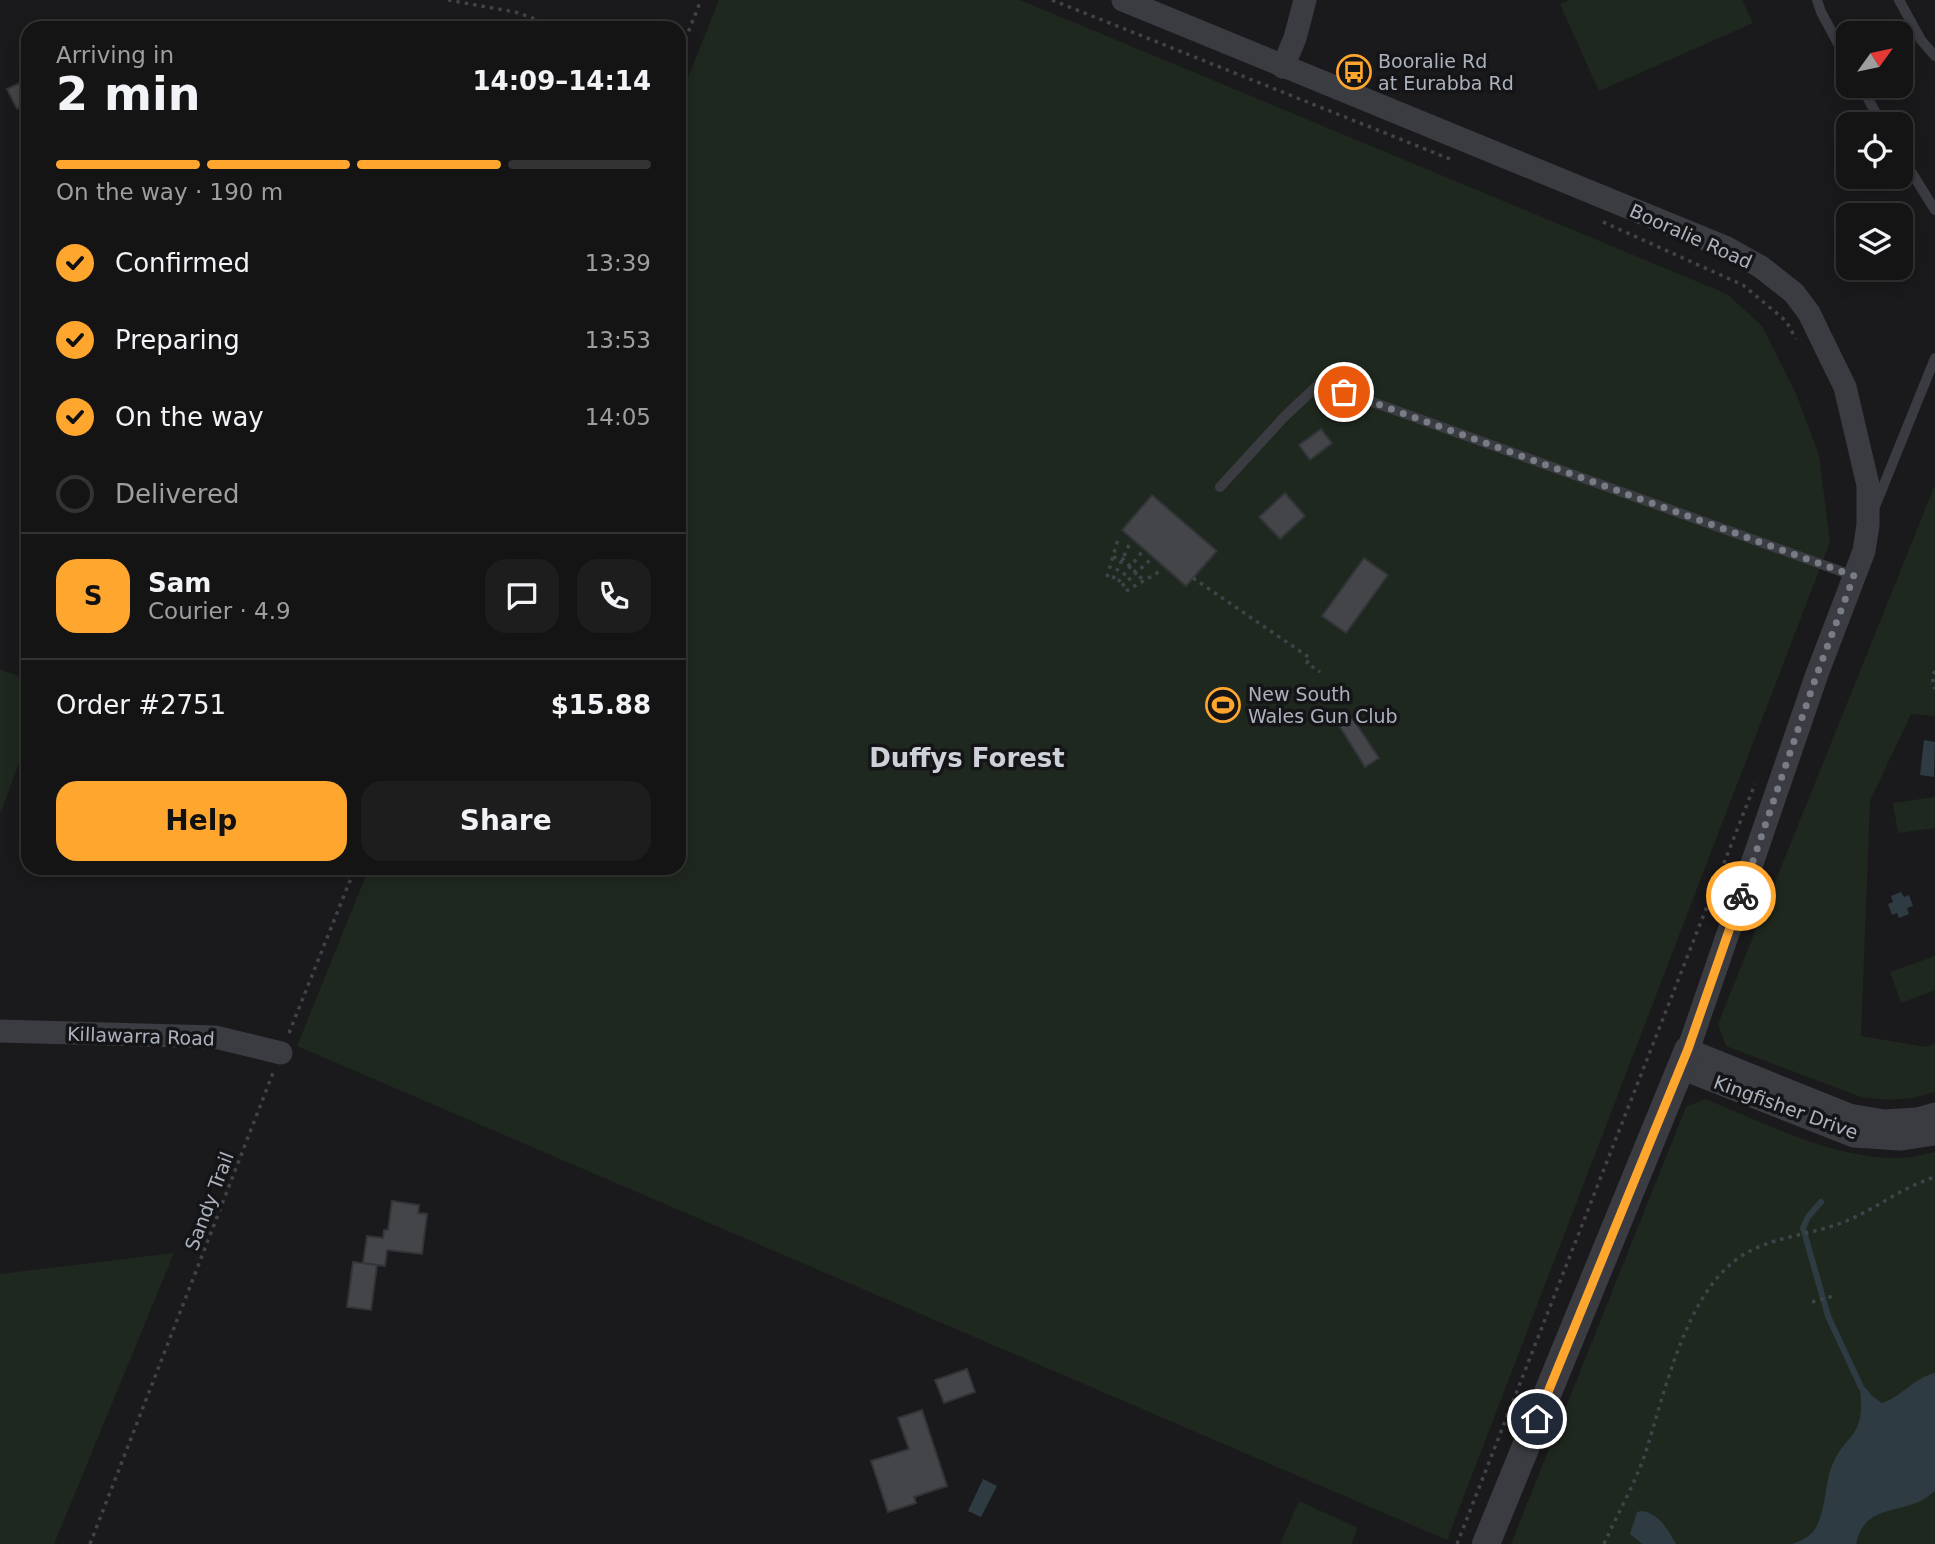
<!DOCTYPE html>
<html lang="en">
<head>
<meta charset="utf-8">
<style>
  :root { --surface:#141415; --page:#1d1d1e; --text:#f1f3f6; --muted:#9d9ea0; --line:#333334; --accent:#ffa62f }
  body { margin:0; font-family:"DejaVu Sans",sans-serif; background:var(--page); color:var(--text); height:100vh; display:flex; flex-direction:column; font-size:26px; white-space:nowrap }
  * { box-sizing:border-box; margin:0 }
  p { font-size:23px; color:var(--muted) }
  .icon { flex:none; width:38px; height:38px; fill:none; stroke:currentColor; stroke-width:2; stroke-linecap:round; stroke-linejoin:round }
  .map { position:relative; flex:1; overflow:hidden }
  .drawer { position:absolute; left:21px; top:21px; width:665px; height:854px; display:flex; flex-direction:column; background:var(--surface); border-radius:21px; box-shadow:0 4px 18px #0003,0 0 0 2px var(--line) }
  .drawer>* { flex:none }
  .needle { width:46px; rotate:57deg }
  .fabs { position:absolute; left:1836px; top:21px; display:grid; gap:14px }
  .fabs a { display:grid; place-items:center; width:77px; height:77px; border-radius:14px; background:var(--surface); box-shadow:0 4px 18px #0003,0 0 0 2px var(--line); font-size:35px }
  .pin { position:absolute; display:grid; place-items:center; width:60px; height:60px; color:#fff; margin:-30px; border:4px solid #fff; border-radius:50%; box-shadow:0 2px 7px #0007 }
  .courier { position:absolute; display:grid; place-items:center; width:70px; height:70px; margin:-35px; border:5px solid #ffa62f; border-radius:50%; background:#fff; color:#222; box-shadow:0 2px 9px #0007 }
  .summary em { font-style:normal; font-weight:700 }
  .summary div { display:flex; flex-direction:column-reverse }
  .summary { display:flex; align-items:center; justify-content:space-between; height:119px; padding:0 35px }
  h1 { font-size:46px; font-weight:700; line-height:52px }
  .bar { display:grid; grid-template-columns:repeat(4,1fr); gap:10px 7px; align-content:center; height:84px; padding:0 35px }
  .bar i { height:9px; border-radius:5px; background:var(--line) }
  .bar .on { background:var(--accent) }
  .bar p { grid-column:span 4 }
  .line { display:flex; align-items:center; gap:18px; padding:0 35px; border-top:2px solid var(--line) }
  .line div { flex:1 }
  .round { display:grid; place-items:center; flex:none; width:74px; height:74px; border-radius:21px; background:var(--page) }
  ol { padding:0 35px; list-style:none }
  li { display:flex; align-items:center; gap:21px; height:77px }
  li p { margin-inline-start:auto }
  li .icon { padding:7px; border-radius:50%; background:var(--accent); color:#111; stroke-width:4 }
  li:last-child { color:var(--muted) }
  li i { width:38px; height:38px; border:4px solid var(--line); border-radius:50% }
  .action { display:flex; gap:14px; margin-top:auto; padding:14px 35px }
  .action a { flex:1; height:80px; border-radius:21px; background:var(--accent); color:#111; font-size:28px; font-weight:700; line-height:80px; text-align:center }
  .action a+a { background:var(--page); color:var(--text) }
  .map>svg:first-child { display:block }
</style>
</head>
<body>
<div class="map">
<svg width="1935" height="1544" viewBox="0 0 1935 1544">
  <rect width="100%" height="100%" fill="#1a1a1c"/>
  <!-- green -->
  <path fill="#1f281f" d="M719 0H1020L1727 294 1762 326 1796 394 1819 455 1830 542 1447 1540 297 1046 369 868H679V100Z
    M1569 0H1742L1753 23 1599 91 1560 4Z
    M1935 485V716L1911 714 1870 801 1861 1036 1926 1047 1935 1043V1092L1913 1098 1889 1100 1861 1097 1726 1046 1718 1024Z
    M0 669 28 680V739L0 814Z
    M1935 797V828L1898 833 1893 803Z
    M1935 956V990L1901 1003 1890 972Z
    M1705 1099C1768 1124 1834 1160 1903 1158 1913 1157 1925 1154 1935 1152V1544H1511L1686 1107Z
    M174 1253 54 1544H0V1274Z
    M1299 1501 1358 1528 1351 1544H1280Z"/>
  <!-- water -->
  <path fill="#2e3b42" d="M1924 740 1935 742 1934 777 1920 775Z
    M1901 892 1904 897 1909 895 1913 906 1907 908 1909 914 1899 918 1897 913 1892 915 1888 904 1893 902 1891 896Z
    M1935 1373V1491C1929 1495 1923 1501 1916 1503 1889 1513 1864 1509 1856 1544H1792C1797 1542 1803 1540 1807 1537 1826 1525 1824 1487 1831 1468 1845 1431 1866 1441 1860 1389L1865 1387 1872 1396 1882 1403C1901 1397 1914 1378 1935 1373Z
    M983 1479 997 1486 981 1517 968 1511Z
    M1642 1511C1660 1514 1667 1529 1676 1544H1642L1630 1534 1637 1512Z"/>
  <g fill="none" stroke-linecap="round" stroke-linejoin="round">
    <!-- stream -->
    <path stroke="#2e3b42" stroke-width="6" d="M1821 1202 1808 1217 1803 1228 1828 1316 1861 1387"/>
  </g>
  <!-- building -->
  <path fill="#444549" stroke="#333439" stroke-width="2" d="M28 79V103L17 109 7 89Z
    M1321 429 1332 443 1310 460 1299 445Z
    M1285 493 1305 516 1280 539 1259 517Z
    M1152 495 1217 551 1186 586 1122 530Z
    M1364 558 1388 575 1346 633 1322 616Z
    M1353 719 1379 758 1365 767 1340 727Z
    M392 1201 419 1205 418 1213 427 1214 422 1254 387 1250 385 1266 363 1263 367 1236 383 1238 384 1230H388Z
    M353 1262 377 1265 371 1310 347 1307Z
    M967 1369 975 1392 944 1403 935 1380Z
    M922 1410 947 1486 914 1497 916 1503 888 1512 871 1461 909 1449 898 1418Z"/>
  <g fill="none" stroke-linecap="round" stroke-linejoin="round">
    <!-- path -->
    <path stroke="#404349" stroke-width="3.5" stroke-dasharray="3.5 5" stroke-linecap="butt" d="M448 0 515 12 562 28
      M1052 0 1450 159
      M679 55 701 0
      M1603 222 1743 285 1786 321 1796 339
      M1113 557 1123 559 1144 581
      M1107 577 1119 536
      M1193 578 1310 658 1307 663 1320 672
      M1113 579 1131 541
      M1118 582 1142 552
      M1122 586 1151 559
      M1126 591 1162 570
      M1935 671 1932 676 1935 689
      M289 1033 355 868
      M1812 1302 1833 1296
      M90 1544 273 1073
      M1457 1544 1755 784
      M1604 1544C1617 1515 1633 1487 1644 1457 1665 1394 1685 1291 1743 1255 1774 1236 1811 1235 1844 1222 1876 1209 1902 1187 1935 1177"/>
    <!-- service -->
    <path stroke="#3a3c42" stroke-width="10" d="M1817 0 1821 12 1848 62
      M1899 0 1921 40 1935 56
      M1861 86 1882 124
      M1900 154 1935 210
      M1220 487 1284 417 1320 383 1854 576
      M1874 509 1935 358"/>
    <!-- minor -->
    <path stroke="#3a3c42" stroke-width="23" d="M1123 0 1727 248 1761 267 1794 293 1809 313 1820 336 1845 387 1868 485V525L1864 551 1817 674 1688 1050 1849 1115 1884 1121 1917 1119 1935 1114
      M1283 67 1295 38 1305 0
      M0 1031 215 1037 281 1053
      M1681 1068 1854 1136 1900 1139 1935 1134"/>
    <!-- tertiary -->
    <path stroke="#3a3c42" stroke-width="28" d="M1486 1544 1688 1050"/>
  </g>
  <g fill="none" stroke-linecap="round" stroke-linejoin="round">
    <!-- done -->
    <path stroke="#787d85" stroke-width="7" stroke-dasharray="0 12.6" d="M1344 392 1854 576 1817 674 1741 896"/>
    <!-- route -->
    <path stroke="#ffa62f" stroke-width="9" d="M1537 1419 1688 1049 1741 896"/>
  </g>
  <!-- icons -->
  <defs>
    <g id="bus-ring" transform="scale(1.75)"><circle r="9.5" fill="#151517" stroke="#ffa62f" stroke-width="1.5"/><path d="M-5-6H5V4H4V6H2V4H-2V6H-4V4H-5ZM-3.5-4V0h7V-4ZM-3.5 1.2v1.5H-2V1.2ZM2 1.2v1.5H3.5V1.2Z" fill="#ffa62f"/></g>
    <g id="stadium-ring" transform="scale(1.75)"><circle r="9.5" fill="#151517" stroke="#ffa62f" stroke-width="1.5"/><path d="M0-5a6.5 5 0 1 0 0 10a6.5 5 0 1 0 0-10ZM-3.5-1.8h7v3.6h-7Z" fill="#ffa62f"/></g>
  </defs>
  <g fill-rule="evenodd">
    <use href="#bus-ring" x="1354" y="72"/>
    <use href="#stadium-ring" x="1223" y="705"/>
  </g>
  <g text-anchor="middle" stroke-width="7" stroke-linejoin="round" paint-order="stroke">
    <!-- poi labels -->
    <g font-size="19" fill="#abb2bd" stroke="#151517" text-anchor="start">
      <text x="1378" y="68">Booralie Rd<tspan x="1378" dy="22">at Eurabba Rd</tspan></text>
      <text x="1248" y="701">New South<tspan x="1248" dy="22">Wales Gun Club</tspan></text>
    </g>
    <!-- street labels -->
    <g font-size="19" fill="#abb2bd" stroke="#151517">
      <text transform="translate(1691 236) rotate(24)" y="7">Booralie Road</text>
      <text transform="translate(141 1036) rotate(2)" y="7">Killawarra Road</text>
      <text transform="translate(1786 1107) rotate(20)" y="7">Kingfisher Drive</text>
      <text transform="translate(209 1201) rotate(-69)" y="7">Sandy Trail</text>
    </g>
    <!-- district labels -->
    <g font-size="26" font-weight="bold" fill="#cdd1d8" stroke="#151517">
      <text x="967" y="767">Duffys Forest</text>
    </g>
  </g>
</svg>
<div class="fabs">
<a><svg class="needle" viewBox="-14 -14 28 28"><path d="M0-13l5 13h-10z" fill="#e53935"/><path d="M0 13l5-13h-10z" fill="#9d9ea0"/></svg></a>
<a><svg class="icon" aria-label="locate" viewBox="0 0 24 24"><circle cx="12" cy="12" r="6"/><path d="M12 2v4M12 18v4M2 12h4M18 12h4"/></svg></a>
<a><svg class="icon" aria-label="layers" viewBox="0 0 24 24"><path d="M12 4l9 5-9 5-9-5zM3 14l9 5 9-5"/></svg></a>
</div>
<div class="pin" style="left:1344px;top:392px;background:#ea580c"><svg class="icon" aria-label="bag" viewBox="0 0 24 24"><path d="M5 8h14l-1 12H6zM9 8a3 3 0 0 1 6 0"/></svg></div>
<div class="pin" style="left:1537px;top:1419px;background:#1f2937"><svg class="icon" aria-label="home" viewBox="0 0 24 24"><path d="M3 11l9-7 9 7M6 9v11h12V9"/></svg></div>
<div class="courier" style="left:1741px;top:896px"><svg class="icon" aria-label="bike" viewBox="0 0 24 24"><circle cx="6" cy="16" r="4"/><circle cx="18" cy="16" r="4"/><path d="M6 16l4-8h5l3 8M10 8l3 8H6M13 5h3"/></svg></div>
<section class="drawer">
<div class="summary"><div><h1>2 min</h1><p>Arriving in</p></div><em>14:09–14:14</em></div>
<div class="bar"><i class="on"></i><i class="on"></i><i class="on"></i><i></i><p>On the way · 190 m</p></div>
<ol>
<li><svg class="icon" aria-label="check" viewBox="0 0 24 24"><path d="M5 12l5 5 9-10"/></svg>Confirmed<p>13:39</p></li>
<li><svg class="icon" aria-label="check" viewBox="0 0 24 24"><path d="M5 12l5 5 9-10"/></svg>Preparing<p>13:53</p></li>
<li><svg class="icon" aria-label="check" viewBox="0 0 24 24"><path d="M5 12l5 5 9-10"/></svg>On the way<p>14:05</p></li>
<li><i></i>Delivered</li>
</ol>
<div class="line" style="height:126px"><b class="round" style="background:var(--accent);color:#111">S</b><div><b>Sam</b><p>Courier · 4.9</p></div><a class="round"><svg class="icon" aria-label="chat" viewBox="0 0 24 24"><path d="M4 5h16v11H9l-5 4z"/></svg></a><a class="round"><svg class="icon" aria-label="phone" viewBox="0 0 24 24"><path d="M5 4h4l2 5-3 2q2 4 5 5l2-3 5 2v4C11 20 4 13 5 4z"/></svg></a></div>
<div class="line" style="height:91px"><div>Order #2751</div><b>$15.88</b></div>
<div class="action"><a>Help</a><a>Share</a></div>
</section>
</div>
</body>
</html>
